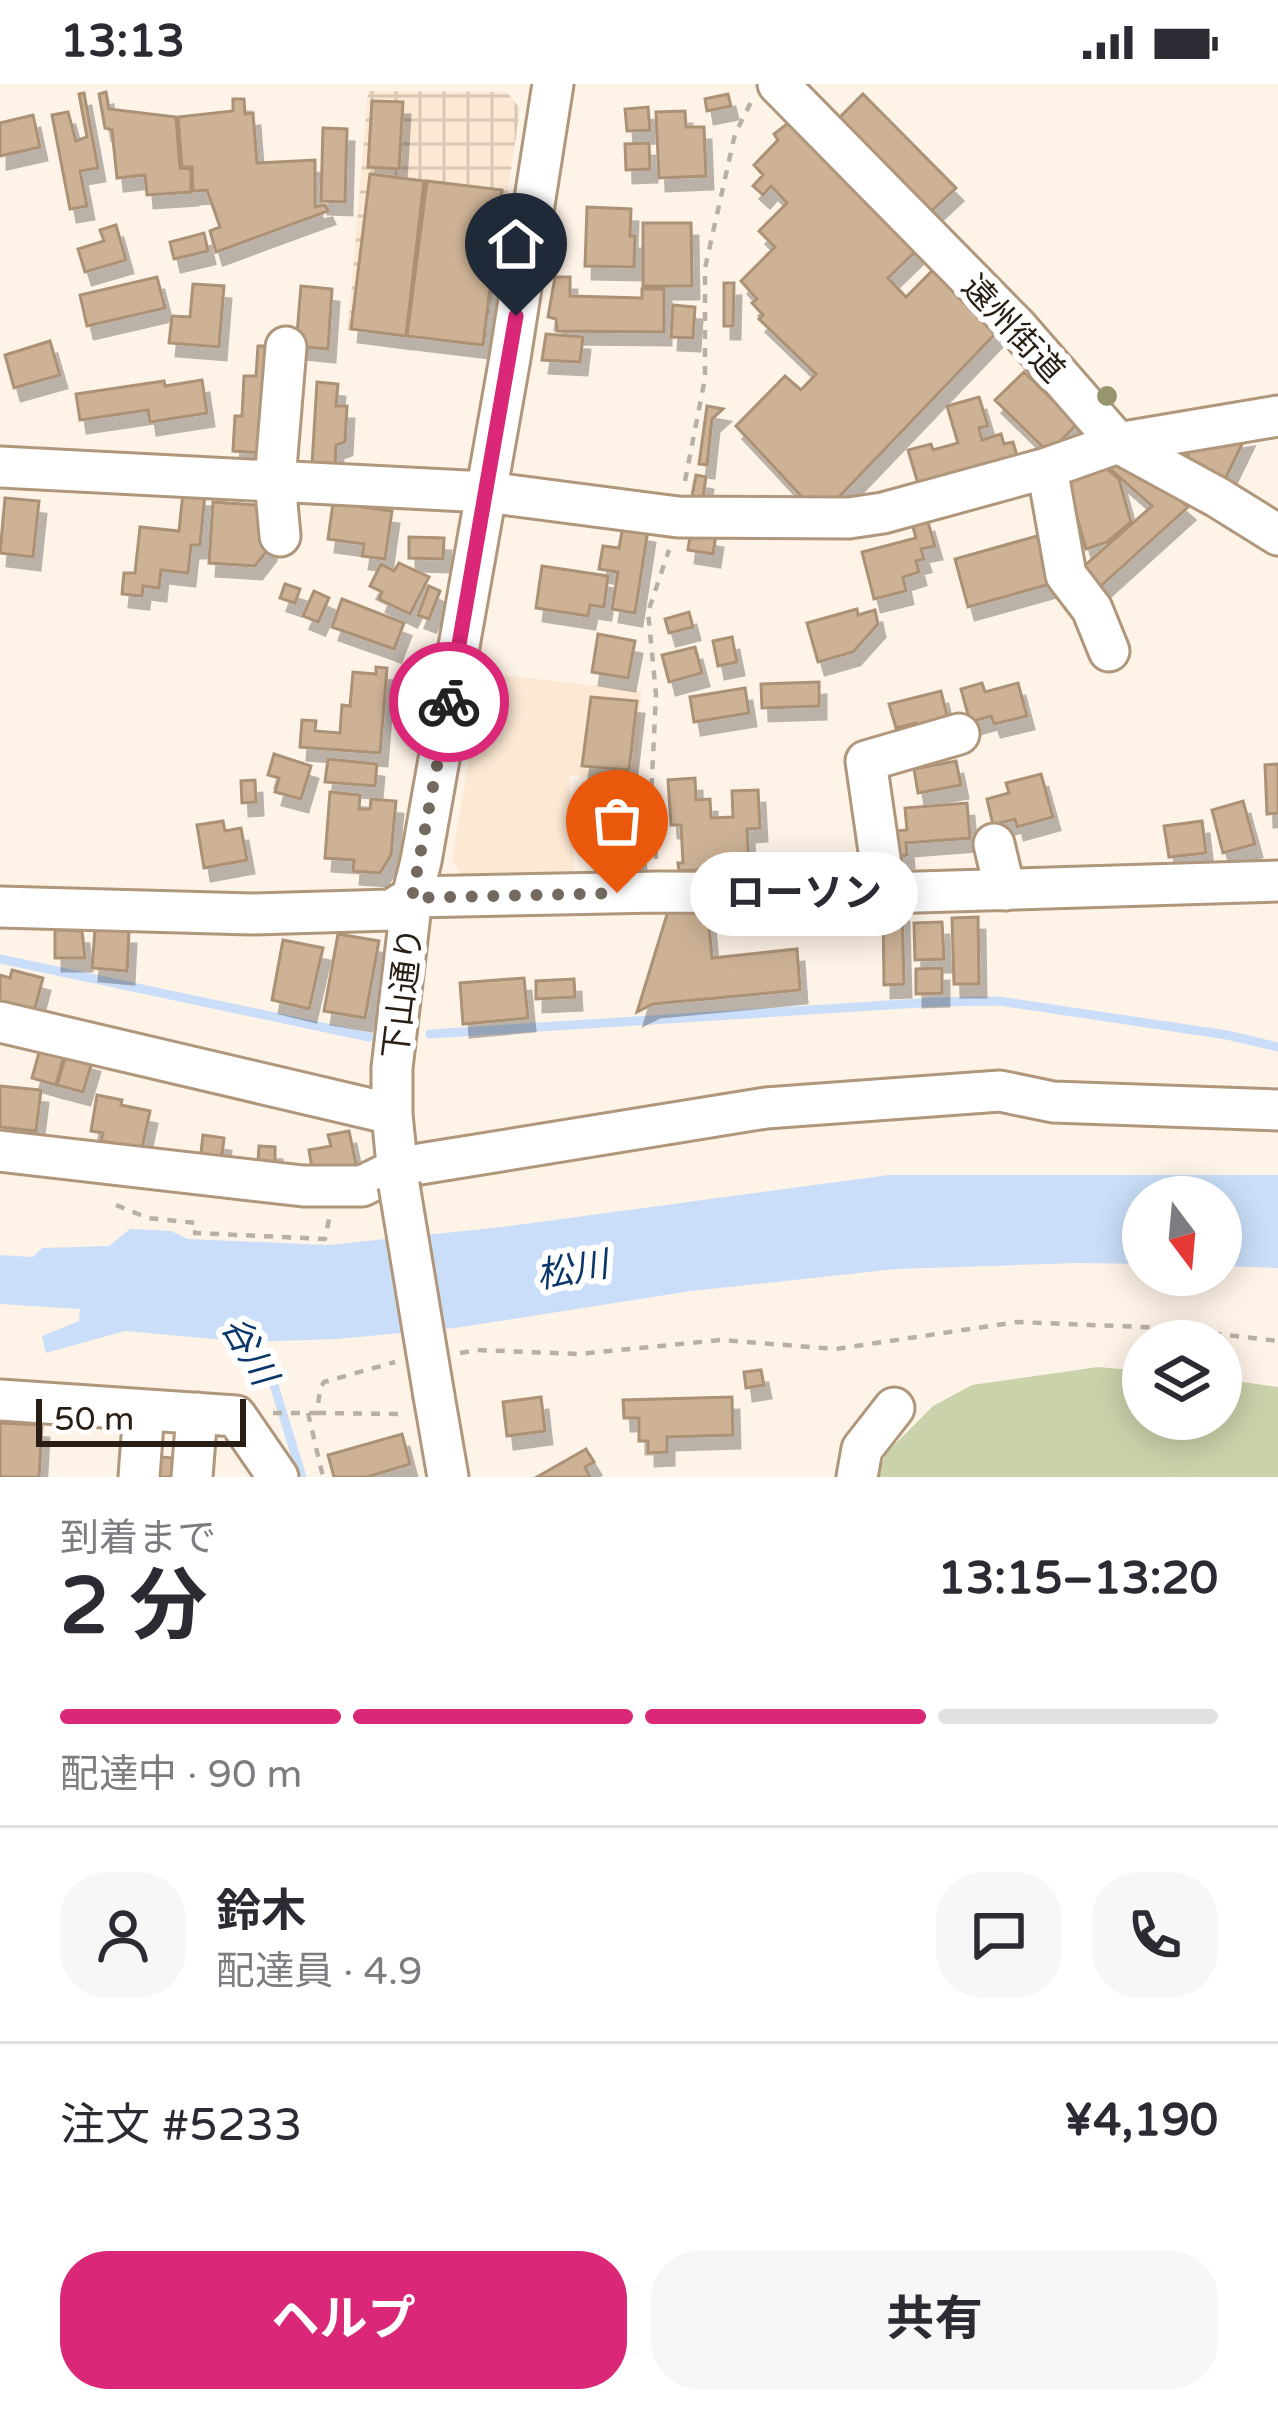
<!DOCTYPE html>
<html lang="ja">
<head>
<meta charset="utf-8">
<style>
  :root { --surface:#fff; --page:#f7f7f7; --text:#2b2b33; --muted:#7c7c81; --line:#e1e1e2; --accent:#db2777 }
  body { margin:0; font-family:"Varela Round","Noto Sans JP",sans-serif; background:var(--page); color:var(--text); height:100vh; display:flex; flex-direction:column; font-size:45px; white-space:nowrap }
  * { box-sizing:border-box; margin:0 }
  p { font-size:39px; color:var(--muted) }
  .icon { flex:none; width:66px; height:66px; fill:none; stroke:currentColor; stroke-width:2; stroke-linecap:round; stroke-linejoin:round }
  .map { position:relative; height:1393px; overflow:hidden }
  .sheet { display:flex; flex-direction:column; background:var(--surface); flex:1 }
  .sheet>* { flex:none }
  .needle { width:78px; rotate:164deg }
  .controls { position:absolute; left:1122px; top:1092px; display:grid; gap:24px }
  .controls a { display:grid; place-items:center; width:120px; height:120px; border-radius:50%; background:var(--surface); box-shadow:0 6px 30px #0003; font-size:60px }
  .scale { position:absolute; left:36px; bottom:30px; width:210px; box-sizing:border-box; padding-left:12px; border:6px solid #281e14; border-top:0; font-size:33px; line-height:42px; white-space:nowrap; color:#281e14; -webkit-text-stroke:9px #fff; paint-order:stroke }
  .pin { position:absolute; display:grid; place-items:center; width:102px; height:102px; color:#fff; margin:-123px -51px; border-radius:50% 50% 50% 0; rotate:-45deg; box-shadow:0 0 12px #0007 }
  .pin .icon { rotate:45deg }
  .courier { position:absolute; display:grid; place-items:center; width:120px; height:120px; margin:-60px; border:9px solid #db2777; border-radius:50%; background:#fff; color:#222; box-shadow:0 3px 15px #0007 }
  .bubble { position:absolute; height:84px; border-radius:42px; background:var(--surface); box-shadow:0 6px 30px #0003; font-size:39px; font-weight:700; line-height:84px; text-align:center }
  .summary em { font-style:normal; font-weight:700 }
  .summary div { display:flex; flex-direction:column-reverse }
  .summary { display:flex; align-items:center; justify-content:space-between; height:204px; padding:0 60px }
  h1 { font-size:78px; font-weight:700; line-height:90px }
  .bar { display:grid; grid-template-columns:repeat(4,1fr); gap:18px 12px; align-content:center; height:144px; padding:0 60px }
  .bar i { height:15px; border-radius:9px; background:var(--line) }
  .bar .active { background:var(--accent) }
  .bar p { grid-column:span 4 }
  .line { display:flex; align-items:center; gap:30px; padding:0 60px; border-top:3px solid var(--line) }
  .line div { flex:1 }
  .round { display:grid; place-items:center; flex:none; width:126px; height:126px; border-radius:48px; background:var(--page) }
  .action { display:flex; gap:24px; margin-top:auto; padding:24px 60px }
  .action a { flex:1; height:138px; border-radius:48px; background:var(--accent); color:#fff; font-size:48px; font-weight:700; line-height:138px; text-align:center }
  .action a+a { background:var(--page); color:var(--text) }
  .status { display:flex; justify-content:space-between; align-items:center; height:84px; padding:0 60px; background:var(--surface); direction:ltr }
  .status svg { height:33px; fill:currentColor }
  .map>svg:first-child { display:block }
</style>
</head>
<body>
<div class="status"><b>13:13</b><svg viewBox="0 0 49 12"><path d="M0 12V9h3v3zM5 12V6h3v6zM10 12V3h3v9zM15 12V0h3v12zM26 1h20v11H26zM47 4h2v5h-2z"/></svg></div>
<div class="map">
<svg width="1278" height="1393" viewBox="0 0 1278 1393">
  <defs>
    <pattern id="industrial-grid" width="8" height="8" patternUnits="userSpaceOnUse" patternTransform="scale(3)"><rect width="8" height="8" fill="#fce8d3"/><path d="M0 4h8M4 0v8" fill="none" stroke="#d8c7b4"/></pattern>
    <filter id="shadow"><feDropShadow dx="7" dy="13" stdDeviation="0" flood-color="#0004"/></filter>
  </defs>
  <rect width="100%" height="100%" fill="#fef3e7"/>
  <!-- built -->
  <path fill="#fce8d3" d="M483 589 641 607 638 695 569 691 575 794 463 793 452 777Z"/>
  <!-- industrial -->
  <path fill="url(#industrial-grid)" d="M368 7 507 8 520 25 485 261 348 246Z"/>
  <!-- garden -->
  <path fill="#cad2ab" d="M1098 1283 1143 1287V1335H1221V1295L1278 1303V1393H877L886 1369 933 1322 972 1301Z"/>
  <!-- water -->
  <path fill="#cadef9" d="M889 1091H1278V1184L1221 1182V1113H1143V1180L1077 1179 896 1185 691 1207 455 1244 337 1255 248 1258 125 1247 46 1269 42 1252 79 1237 80 1225 0 1220V1171L33 1173 42 1164 109 1162 130 1145 171 1147 188 1155 328 1161 503 1143Z"/>
  <g fill="none" stroke-linecap="round" stroke-linejoin="round">
    <!-- stream -->
    <path stroke="#cadef9" stroke-width="9" d="M0 875 369 953
      M430 950 936 918 999 917 1227 951 1278 963
      M243 1249 271 1291 302 1393"/>
  </g>
  <!-- building -->
  <path fill="#cdb296" stroke="#ab9176" stroke-width="3" filter="url(#shadow)" d="M106 8 109 25 176 33 180 84 191 85V108L147 111 145 91 117 94 112 46 105 44 99 10Z
    M84 9 98 84 80 87 87 122 70 125 52 31 68 28 76 57 87 53 79 10Z
    M728 10 731 22 707 27 705 15Z
    M863 10 956 104 926 132 834 39Z
    M233 15H244L245 30 253 29 257 79 315 76V123L325 121 328 127 216 168 210 147 220 143 207 106 193 107 192 83H182L178 33 233 27Z
    M372 17 403 18 399 85 368 83Z
    M648 23 650 46 627 47 625 25Z
    M685 27 686 43H704L706 92 659 94 656 28Z
    M33 31 40 63 0 72V39Z
    M792 36 916 167 888 194 906 213 933 186 995 250 837 415 803 414 736 342 785 292 801 306 816 290 759 235 763 231 752 219 757 215 741 197 775 163 759 147 787 119 771 102 763 111 753 102 763 91 754 81 778 56 774 50Z
    M323 44 347 45 345 118 321 117Z
    M649 59 650 85 626 86 625 60Z
    M370 90 424 97 406 252 351 245Z
    M427 97 502 106 483 261 407 252Z
    M587 123 631 125 630 152H635L634 183 585 182Z
    M643 139H691L692 202H643Z
    M116 141 126 176 85 188 78 165 104 157 100 146Z
    M204 149 208 167 174 175 170 158Z
    M157 193 165 224 87 242 80 211Z
    M555 193H570V212L642 214V205H664V248L557 247 556 235 548 233Z
    M724 199H734L733 242H724Z
    M193 200 224 202 219 263 169 259 172 232 190 233Z
    M301 202 332 205 328 265 296 262Z
    M673 221 695 223 693 254 671 253Z
    M546 250 583 253 580 278 542 276Z
    M50 257 60 291 14 304 5 271Z
    M258 262H273L266 369 233 367 235 332H242L244 292H256Z
    M1024 288 1077 340 1049 369 995 316Z
    M202 296 207 329 150 338 148 326 80 336 76 310 164 297 165 302Z
    M317 298 338 300 336 322H347L345 358 336 361 335 383 312 381Z
    M979 313 988 342 979 344 982 356 1001 350 1004 360 1013 358 1020 382 921 410 908 366 931 360 933 366 958 359 947 322Z
    M707 322 723 325 712 335 707 381 699 380Z
    M1247 350 1225 395 1185 376 1195 358Z
    M1116 370 1165 403 1188 423 1092 510 1074 491 1152 422 1107 382Z
    M1105 383 1119 395 1131 438 1107 458 1086 465 1077 433 1070 435 1063 394Z
    M696 391 706 393 702 419 691 417Z
    M183 408 205 410 200 461H191L188 489 161 486 159 504 143 502 142 512 122 510 124 489H135L140 443 179 447Z
    M5 414 39 417 33 473 0 469Z
    M213 418 272 422 269 464 255 482 209 479Z
    M333 419 392 427 385 475 362 472 364 460 328 455Z
    M927 435 935 462 921 465 924 475 916 477 919 488 903 493 906 507 874 515 862 468 916 454 912 439Z
    M623 442 648 446 635 529 612 525 618 488 599 485 603 462 619 464Z
    M691 446 716 451 713 470 688 466Z
    M1037 452 1050 500 968 523 955 475Z
    M409 453 444 454 443 475 409 474Z
    M399 479 429 493 410 530 379 515 382 508 370 502 381 480 394 487Z
    M542 482 608 492 604 523 590 521 588 532 536 524Z
    M285 500 300 505 295 519 280 514Z
    M429 502 440 507 429 535 418 531Z
    M314 507 329 514 318 538 303 532Z
    M342 515 404 539 394 565 332 543Z
    M857 525 858 531 875 526 878 540 853 568 818 578 807 539Z
    M689 528 693 543 669 549 665 535Z
    M598 550 635 557 628 594 592 588Z
    M732 553 737 578 718 582 713 557Z
    M695 563 702 589 669 598 662 571Z
    M376 583 387 584 380 669 300 663 302 636 316 637 315 647 340 649 342 621 350 622 353 588 376 590Z
    M819 598V622L762 624 761 600Z
    M982 599 985 608 1018 599 1027 632 994 640 991 632 970 638 961 605Z
    M745 604 749 629 694 638 690 613Z
    M941 607 949 640 918 648 916 639 896 644 889 620Z
    M591 613 637 617 629 686 582 682Z
    M274 670 311 682 301 715 275 708 279 694 268 691Z
    M328 675 377 680 375 702 325 698Z
    M956 677 961 701 918 709 914 685Z
    M1278 680V729L1267 730 1265 681Z
    M1041 690 1053 733 1017 743 1015 735 993 741 987 715 1009 709 1006 699Z
    M695 694 696 716 710 715 711 734 733 733 732 707 758 706 760 744 747 745 749 783 679 787 678 779H683L681 741H671L668 696Z
    M255 696 256 718 242 719 241 697Z
    M330 708 360 711 359 725H370L371 715 396 717 391 771 380 789 353 787 354 776 325 774Z
    M1243 717 1255 760 1223 769 1212 726Z
    M967 719 970 754 906 759 907 771 897 772 895 747 907 746 905 724Z
    M223 737 225 747 241 744 247 776 204 784 197 741Z
    M1202 737 1206 769 1169 773 1164 742Z
    M636 738 639 774 590 777 588 741Z
    M707 820 712 874 797 865 800 906 653 920 637 928 669 824Z
    M883 825H902L904 900 884 901Z
    M978 833 979 900H954L952 834Z
    M942 838 944 875 915 876 914 839Z
    M55 846 82 847 85 874H55Z
    M95 846 129 847 127 887 92 884Z
    M338 850 379 857 365 934 324 927Z
    M283 856 323 864 309 925 272 916Z
    M942 884V909L916 910V885Z
    M12 886 43 894 34 928 0 919V891L10 894Z
    M524 894 528 934 463 940 460 899Z
    M574 895 575 913 536 915V897Z
    M41 961 65 968 56 1001 32 994Z
    M67 968 93 975 83 1008 57 1001Z
    M0 1002 41 1006 36 1047 0 1043Z
    M97 1011 122 1016 121 1021 150 1027 142 1064 101 1057 103 1049 91 1047Z
    M349 1047 357 1085 312 1084 309 1066 331 1062 328 1051Z
    M203 1051 224 1054 221 1080 200 1078Z
    M259 1062 275 1063V1078H258Z
    M761 1286 764 1301 746 1304 744 1288Z
    M541 1313 545 1347 507 1352 503 1318Z
    M732 1313 733 1351 667 1353V1368L648 1369V1357H639V1334H624L623 1316Z
    M0 1339 42 1341 39 1393H0Z
    M402 1350 410 1380 367 1393H334L328 1371Z
    M586 1365 594 1378 585 1383 590 1393H537Z
    M149 1372 186 1375 184 1393H147Z"/>
  <g fill="none" stroke-linecap="round" stroke-linejoin="round">
    <!-- minor casing -->
    <g stroke="#b0967b" stroke-width="45">
      <path id="minor" d="M778 0 1017 243 1118 359 1217 413 1278 451
        M0 383 486 408 678 433 849 434 883 429 1047 384 1118 359 1278 332
        M1047 384 1066 491 1092 525 1109 567
        M280 452 275 397 286 263
        M994 760 1005 806
        M885 809 866 677 959 650
        M0 823 251 830 391 826 412 813 658 808 885 809 1278 797
        M0 938 392 1030
        M0 1067 303 1102H362L397 1085 420 1080 766 1024 1000 1007 1053 1018 1278 1026
        M399 1101 392 1030V984L412 813 421 777 510 274 553 0
        M434 1312 448 1393
        M0 1316 236 1332 278 1393
        M139 1393 144 1326
        M192 1393 197 1329
        M857 1393 862 1365 894 1324"/>
    </g>
    <!-- path -->
    <path stroke="#baafa4" stroke-width="4.5" stroke-dasharray="9 9" stroke-linecap="butt" d="M685 397 705 294V184L735 50 752 16
      M1118 501 1191 437
      M656 775 651 714 656 610 648 528 669 466
      M116 1121 148 1134 196 1139 195 1149 325 1155 329 1135
      M460 1269 477 1266 579 1270 721 1256 836 1265 1017 1238 1167 1244 1278 1257
      M273 1329H317L320 1305 324 1298 395 1278
      M308 1329 323 1393
      M317 1329 402 1330"/>
    <!-- minor -->
    <use href="#minor" stroke="#fff" stroke-width="39"/>
    <!-- minor-bridge casing -->
    <g stroke="#b0967b" stroke-width="45" stroke-linecap="butt">
      <path id="minor-bridge" d="M399 1101 434 1312"/>
    </g>
    <!-- minor-bridge -->
    <use href="#minor-bridge" stroke="#fff" stroke-width="39"/>
  </g>
  <!-- trees -->
  <circle fill="#96956d" cx="1107" cy="312" r="10"/>
  <g fill="none" stroke-linecap="round" stroke-linejoin="round">
    <!-- done -->
    <path stroke="#73695e" stroke-width="12" stroke-dasharray="0 21.6" d="M449 618 412 814 617 809"/>
    <!-- route -->
    <path stroke="#db2777" stroke-width="15" d="M449 618 516 232"/>
  </g>
  <g text-anchor="middle" stroke-width="12" stroke-linejoin="round" paint-order="stroke">
    <!-- street labels -->
    <g font-size="33" fill="#281e14" stroke="#fff">
      <text transform="translate(1014 244) rotate(47)" y="12">遠州街道</text>
      <text transform="translate(402 909) rotate(-83)" y="12">下山通り</text>
    </g>
    <!-- water labels -->
    <g font-size="36" font-style="italic" fill="#0a366a" stroke="#fff">
      <text transform="translate(572 1185) rotate(-10)" y="13">松川</text>
      <text transform="translate(250 1266) rotate(60)" y="13">谷川</text>
    </g>
  </g>
</svg>
<div class="controls">
<a><svg class="needle" viewBox="-14 -14 28 28"><path d="M0-13l5 13h-10z" fill="#e53935"/><path d="M0 13l5-13h-10z" fill="#7c7c81"/></svg></a>
<a><svg class="icon" aria-label="layers" viewBox="0 0 24 24"><path d="M12 4l9 5-9 5-9-5zM3 14l9 5 9-5"/></svg></a>
</div>
<div class="scale">50 m</div>
<div class="pin" style="left:617px;top:809px;background:#ea580c"><svg class="icon" aria-label="bag" viewBox="0 0 24 24"><path d="M5 8h14l-1 12H6zM9 8a3 3 0 0 1 6 0"/></svg></div>
<div class="pin" style="left:516px;top:232px;background:#1f2937"><svg class="icon" aria-label="home" viewBox="0 0 24 24"><path d="M3 11l9-7 9 7M6 9v11h12V9"/></svg></div>
<div class="courier" style="left:449px;top:618px"><svg class="icon" aria-label="bike" viewBox="0 0 24 24"><circle cx="6" cy="16" r="4"/><circle cx="18" cy="16" r="4"/><path d="M6 16l4-8h5l3 8M10 8l3 8H6M13 5h3"/></svg></div>
<div class="bubble" style="left:690px;top:768px;width:228px">ローソン</div>
</div>
<section class="sheet">
<div class="summary"><div><h1>2 分</h1><p>到着まで</p></div><em>13:15–13:20</em></div>
<div class="bar"><i class="active"></i><i class="active"></i><i class="active"></i><i></i><p>配達中 · 90 m</p></div>
<div class="line" style="height:216px"><a class="round"><svg class="icon" aria-label="person" viewBox="0 0 24 24"><circle cx="12" cy="8" r="4"/><path d="M4 21q1-7 8-7t8 7"/></svg></a><div><b>鈴木</b><p>配達員 · 4.9</p></div><a class="round"><svg class="icon" aria-label="chat" viewBox="0 0 24 24"><path d="M4 5h16v11H9l-5 4z"/></svg></a><a class="round"><svg class="icon" aria-label="phone" viewBox="0 0 24 24"><path d="M5 4h4l2 5-3 2q2 4 5 5l2-3 5 2v4C11 20 4 13 5 4z"/></svg></a></div>
<div class="line" style="height:156px"><div>注文 #5233</div><b>¥4,190</b></div>
<div class="action"><a>ヘルプ</a><a>共有</a></div>
</section>
</body>
</html>
